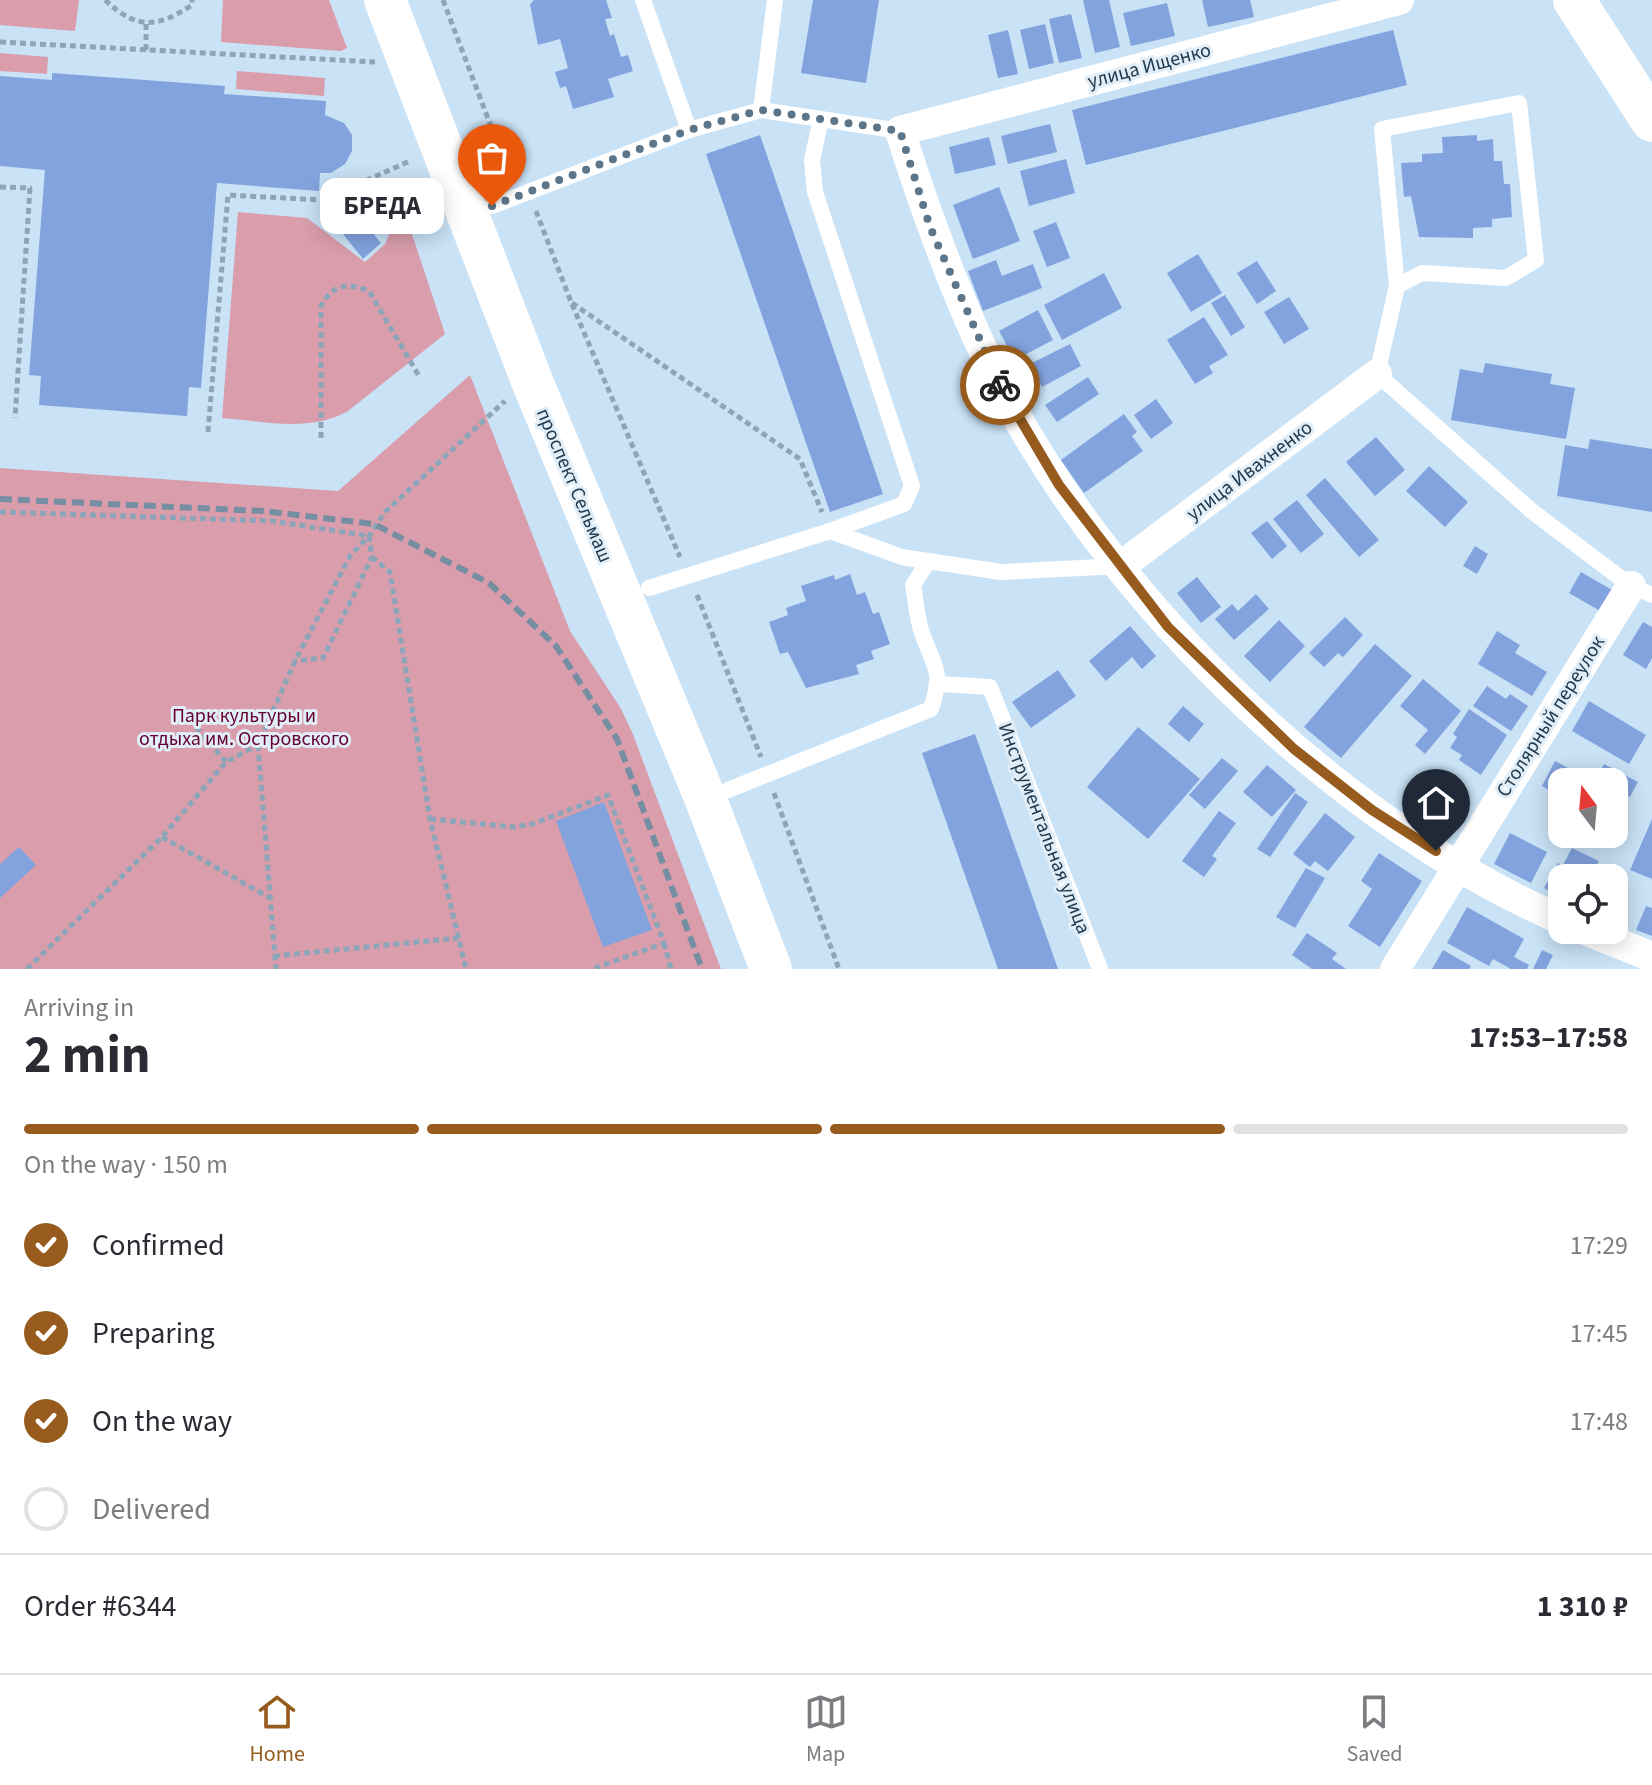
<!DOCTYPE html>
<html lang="en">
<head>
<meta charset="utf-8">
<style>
  :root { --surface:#fff; --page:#f2f2f3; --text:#2b2b33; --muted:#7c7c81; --line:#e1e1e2; --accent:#975c1d }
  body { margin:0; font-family:"Source Sans 3",sans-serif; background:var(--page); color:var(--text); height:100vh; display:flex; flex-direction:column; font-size:30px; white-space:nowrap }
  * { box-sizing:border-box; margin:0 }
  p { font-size:26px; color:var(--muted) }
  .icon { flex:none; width:44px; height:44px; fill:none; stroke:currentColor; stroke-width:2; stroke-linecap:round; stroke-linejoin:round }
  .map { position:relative; height:969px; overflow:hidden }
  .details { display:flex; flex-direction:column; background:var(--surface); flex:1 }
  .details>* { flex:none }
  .needle { width:52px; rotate:344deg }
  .fabs { position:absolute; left:1548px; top:768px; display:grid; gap:16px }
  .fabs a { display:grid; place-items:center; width:80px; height:80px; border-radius:16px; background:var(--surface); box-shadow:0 4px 20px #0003; font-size:40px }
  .pin { position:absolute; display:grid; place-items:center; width:68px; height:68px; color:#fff; margin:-82px -34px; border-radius:50% 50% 50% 0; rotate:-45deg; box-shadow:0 0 8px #0007 }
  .pin .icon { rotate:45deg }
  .courier { position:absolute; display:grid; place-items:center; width:80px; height:80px; margin:-40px; border:6px solid #975c1d; border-radius:50%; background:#fff; color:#222; box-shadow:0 2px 10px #0007 }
  .bubble { position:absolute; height:56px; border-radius:16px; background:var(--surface); box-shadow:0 4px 20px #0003; font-size:26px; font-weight:700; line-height:56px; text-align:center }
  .head em { font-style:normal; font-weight:700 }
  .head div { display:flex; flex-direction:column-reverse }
  .head { display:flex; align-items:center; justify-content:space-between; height:136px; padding:0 24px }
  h1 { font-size:52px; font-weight:700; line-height:60px }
  .bar { display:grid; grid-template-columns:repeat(4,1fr); gap:12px 8px; align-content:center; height:96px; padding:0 24px }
  .bar i { height:10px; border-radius:6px; background:var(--line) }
  .bar .current { background:var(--accent) }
  .bar p { grid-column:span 4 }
  .line { display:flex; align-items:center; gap:20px; padding:0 24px; border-top:2px solid var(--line) }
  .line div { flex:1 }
  ol { padding:0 24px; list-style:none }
  li { display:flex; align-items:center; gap:24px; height:88px }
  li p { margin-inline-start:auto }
  li .icon { padding:8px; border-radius:50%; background:var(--accent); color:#fff; stroke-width:4 }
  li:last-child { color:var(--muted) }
  li i { width:44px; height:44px; border:4px solid var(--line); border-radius:50% }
  .dock { display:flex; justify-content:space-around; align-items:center; height:112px; border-top:2px solid var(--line); background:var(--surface); font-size:22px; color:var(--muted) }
  .dock a { display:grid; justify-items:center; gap:4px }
  .dock .current { color:var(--accent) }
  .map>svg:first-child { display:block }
</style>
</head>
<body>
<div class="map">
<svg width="1652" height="969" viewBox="0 0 1652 969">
  <rect width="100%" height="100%" fill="#c9e2f6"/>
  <!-- green -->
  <path fill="#d99dac" d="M0 0H79L75 31 0 25Z
    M223 0H329L347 48 341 51 221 42Z
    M0 53 48 57 47 74 0 71Z
    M237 71 325 78 324 96 236 89Z
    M238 212 307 218 365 262 385 244 393 225 408 222 445 334 348 411C309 433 264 421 222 418Z
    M470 375 570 631 620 707 632 732 721 969H0V468L338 491Z"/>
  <!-- building -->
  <path fill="#82a3de" d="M534 0H606L612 18 605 19 610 36 614 34 621 57 628 55 633 71 608 79 614 97 573 109 566 86 560 88 555 72 568 68 560 39 538 45 530 4Z
    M813 0H879L866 83 801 73Z
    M1083 0H1109L1120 47 1095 53Z
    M1202 0H1250L1254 17 1208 27Z
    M1167 3 1175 36 1131 46 1123 13Z
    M1071 14 1082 58 1059 63 1049 19Z
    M1045 24 1054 63 1029 69 1020 30Z
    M1008 30 1018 74 998 78 988 35Z
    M1393 30 1407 85 1086 165 1072 110Z
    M52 73 225 86 224 94 326 101 325 115 344 123 352 135V151L345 164 331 173H320L319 191 217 183 201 388 189 387 187 416 39 405 41 376 29 375 45 170 0 166V76L52 80Z
    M1050 124 1057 152 1008 164 1001 136Z
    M760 135 883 494 830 512 706 154Z
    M1477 135V141L1493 139 1494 161H1502L1504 184H1510L1512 217 1492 219V227L1473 228V238L1419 237 1411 196 1404 197 1401 163 1422 162V154L1443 153 1442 137Z
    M989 137 996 165 955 174 949 147Z
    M1066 159 1075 193 1029 206 1020 171Z
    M375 185 379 197 340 211 336 199Z
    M999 187 1020 241 973 259 953 205Z
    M361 219 381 243 363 259 343 234Z
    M1056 222 1070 258 1047 267 1033 231Z
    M1198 254 1222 293 1191 312 1167 273Z
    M996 260 1002 276 1033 264 1042 288 983 311 968 271Z
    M1257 261 1276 291 1257 304 1237 273Z
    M1104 273 1122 308 1062 340 1044 305Z
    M1225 295 1245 327 1231 336 1211 303Z
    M1289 297 1309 329 1284 344 1264 312Z
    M1038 310 1053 340 1015 360 999 331Z
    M1204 317 1228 355 1209 366 1213 373 1195 384 1167 340Z
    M1070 344 1081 366 1042 387 1030 364Z
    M1485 363 1552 374 1550 384 1575 388 1566 439 1451 420 1460 369 1483 373Z
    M1088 377 1099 394 1057 422 1045 405Z
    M1156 399 1173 423 1151 439 1134 415Z
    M1124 414 1137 432 1132 436 1143 451 1084 493 1061 460Z
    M1376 437 1405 470 1375 496 1346 462Z
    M1590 439 1652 449V512L1557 496 1565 445 1588 449Z
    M1429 466 1468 502 1445 527 1406 491Z
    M1325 478 1379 540 1359 557 1306 495Z
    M1297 500 1324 534 1301 553 1273 519Z
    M1267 521 1287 546 1272 559 1251 533Z
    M1475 546 1488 554 1477 574 1463 566Z
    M1581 572 1619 594 1607 615 1569 593Z
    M850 574 857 595 865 592 873 614 879 612 890 644 871 651 874 659 856 665 859 674 806 688 788 652 780 654 769 622 788 615 786 608 806 601 801 586 834 575 835 580Z
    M1197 577 1221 607 1201 623 1177 593Z
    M1256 594 1269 609 1234 640 1215 619 1232 604 1238 611Z
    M1345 617 1363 635 1343 657 1338 653 1324 667 1309 653Z
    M1279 620 1305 646 1270 682 1244 656Z
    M1643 622 1652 627V658L1646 669 1623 655Z
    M1130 626 1156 656 1142 669 1132 657 1106 681 1089 661Z
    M1497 631 1520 645 1515 653 1547 672 1532 696 1478 664Z
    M1375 644 1412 676 1341 758 1304 727Z
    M1058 670 1076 696 1031 728 1012 702Z
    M1423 679 1461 711 1425 754 1415 745 1428 730 1400 706Z
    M1487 686 1506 699 1510 694 1528 706 1511 731 1473 706Z
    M1589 701 1646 735 1629 764 1572 731Z
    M1183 706 1204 724 1189 742 1168 724Z
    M1469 709 1507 735 1481 775 1459 760 1462 755 1450 748 1457 737 1453 734Z
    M1138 727 1200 779 1148 839 1087 787Z
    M975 734 1058 969H998L922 753Z
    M1222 758 1238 771 1205 809 1189 795Z
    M1555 761 1595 782H1562V816L1548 809 1556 794 1542 786Z
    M1604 764 1638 782 1630 797 1614 789V782L1596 780Z
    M1267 765 1296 790 1272 817 1243 792Z
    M1432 784 1466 806 1447 835 1413 813Z
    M1295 793 1308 802 1270 857 1257 849Z
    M604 802 652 930 603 947 556 821Z
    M1219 811 1236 823 1212 856 1217 859 1204 877 1182 861Z
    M1325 813 1355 837 1328 871 1315 861 1310 867 1293 854Z
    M1652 819V879L1630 870Z
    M1510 833 1547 852 1531 883 1494 864Z
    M19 847 36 865 0 898V864Z
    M1572 848 1599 861 1590 878H1562V898L1544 888 1558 863 1563 865Z
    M1379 853 1422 881 1380 947 1348 926 1372 889 1361 881Z
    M1306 868 1325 878 1295 928 1276 917Z
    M1614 892 1625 897 1617 914 1614 912Z
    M1646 906 1652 908V936L1636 930Z
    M1467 907 1524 939 1514 957 1529 965 1527 969H1511L1493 959 1489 966 1447 943Z
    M1307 933 1337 953 1332 959 1346 969H1312L1292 955Z
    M1443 950 1471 966 1469 969H1432Z
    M1542 950 1553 955 1546 969H1533Z"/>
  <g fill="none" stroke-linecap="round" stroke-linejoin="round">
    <!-- path -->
    <path stroke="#8ca5b9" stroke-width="5" stroke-dasharray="6 4" stroke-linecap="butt" d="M105 0C137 30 157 28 192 5V0
      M443 0 511 179
      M0 42 375 62
      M146 50V21
      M0 187 30 188 15 418
      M536 211 571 302 680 557
      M572 303 800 459 822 512
      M208 432 228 195 322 200 410 161
      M321 438V306C332 285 347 282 369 291L419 376
      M0 512 272 521 369 536 372 557 323 658 295 661
      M372 557 390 572 430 819 466 969
      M697 595 761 757
      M196 727 226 762
      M258 745 276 969
      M774 793 839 969
      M430 819 514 827 532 824 608 795 664 943 593 969
      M162 837 270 898
      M664 943 671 969
      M274 956 459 938
      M27 969 162 837 226 762 258 745 295 661 350 556 369 536 385 512 505 401"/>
    <!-- lane -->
    <path stroke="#fff" stroke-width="16" d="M643 0 689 130
      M761 110 775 0
      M821 119 812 160 815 192 912 486 904 504 830 531
      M492 206 689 130 761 110 900 131
      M1397 286 1382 129 1519 103 1536 260 1506 278 1422 273 1397 286 1377 374 1533 512 1631 586 1652 595
      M649 588 830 531 902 557 1001 572 1120 566
      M939 684 990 687 1100 969
      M728 790 931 709C943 672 936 670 923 636 917 621 916 601 913 585L928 562"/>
    <!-- street -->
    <path stroke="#fff" stroke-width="30" d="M1399 0 900 131C929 223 962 313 1007 399 1120 610 1342 825 1562 920
      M1121 566 1377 374
      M1585 930 1652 957
      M1395 969 1631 586"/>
    <!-- secondary -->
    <path stroke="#fff" stroke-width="42" d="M385 0 532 381 704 795 771 969
      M1574 0 1652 121"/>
    <!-- rail -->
    <path stroke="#758ea2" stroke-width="6" stroke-dasharray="12 6" stroke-linecap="butt" d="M0 499 263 511 374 524 489 583 556 646 617 739 702 969"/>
  </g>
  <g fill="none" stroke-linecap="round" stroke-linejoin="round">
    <!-- done -->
    <path stroke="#5c7589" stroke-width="8" stroke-dasharray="0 14.4" d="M492 206 689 130 761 110 900 131 930 227 1000 385"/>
    <!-- route -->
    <path stroke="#975c1d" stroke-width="10" d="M1000 385 1059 485 1168 627 1294 749 1372 810 1436 851"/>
  </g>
  <g text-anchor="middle" stroke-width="6" stroke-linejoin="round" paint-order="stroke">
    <!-- street labels -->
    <g font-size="20" fill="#213b4e" stroke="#e1edf7">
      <text transform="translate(1149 65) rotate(-15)" y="7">улица Ищенко</text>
      <text transform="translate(1249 470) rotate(-37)" y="7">улица Ивахненко</text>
      <text transform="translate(575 485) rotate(67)" y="7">проспект Сельмаш</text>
      <text transform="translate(1550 716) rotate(-58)" y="7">Столярный переулок</text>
      <text transform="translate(1045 828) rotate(69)" y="7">Инструментальная улица</text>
    </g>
    <!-- park labels -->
    <g font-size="20" fill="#65002f" stroke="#e1edf7">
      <text x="244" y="722">Парк культуры и<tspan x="244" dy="23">отдыха им. Островского</tspan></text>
    </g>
  </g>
</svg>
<div class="fabs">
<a><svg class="needle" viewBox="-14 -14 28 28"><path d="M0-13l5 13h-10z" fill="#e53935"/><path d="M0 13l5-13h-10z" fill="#7c7c81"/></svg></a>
<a><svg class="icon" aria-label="locate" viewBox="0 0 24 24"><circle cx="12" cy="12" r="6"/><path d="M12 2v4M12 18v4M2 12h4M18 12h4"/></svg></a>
</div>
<div class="pin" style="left:492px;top:206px;background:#ea580c"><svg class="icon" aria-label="bag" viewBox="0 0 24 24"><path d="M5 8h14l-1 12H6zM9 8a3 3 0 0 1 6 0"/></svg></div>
<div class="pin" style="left:1436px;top:851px;background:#1f2937"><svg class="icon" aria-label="home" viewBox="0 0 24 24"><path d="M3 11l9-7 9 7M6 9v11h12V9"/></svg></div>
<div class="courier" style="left:1000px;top:385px"><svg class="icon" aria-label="bike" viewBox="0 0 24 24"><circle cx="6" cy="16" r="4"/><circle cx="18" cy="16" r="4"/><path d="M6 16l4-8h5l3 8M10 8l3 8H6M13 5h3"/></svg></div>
<div class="bubble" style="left:320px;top:178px;width:124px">БРЕДА</div>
</div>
<section class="details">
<div class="head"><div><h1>2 min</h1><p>Arriving in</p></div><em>17:53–17:58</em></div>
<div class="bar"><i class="current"></i><i class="current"></i><i class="current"></i><i></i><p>On the way · 150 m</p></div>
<ol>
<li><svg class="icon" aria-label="check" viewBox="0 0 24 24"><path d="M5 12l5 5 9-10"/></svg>Confirmed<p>17:29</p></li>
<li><svg class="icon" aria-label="check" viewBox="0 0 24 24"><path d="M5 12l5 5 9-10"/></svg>Preparing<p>17:45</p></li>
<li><svg class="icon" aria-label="check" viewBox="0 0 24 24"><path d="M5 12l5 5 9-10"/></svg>On the way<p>17:48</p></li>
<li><i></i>Delivered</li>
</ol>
<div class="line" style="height:104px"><div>Order #6344</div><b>1 310 ₽</b></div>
</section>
<nav class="dock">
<a class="current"><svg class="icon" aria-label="home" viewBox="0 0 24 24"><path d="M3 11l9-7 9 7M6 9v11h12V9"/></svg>Home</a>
<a><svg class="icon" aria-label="map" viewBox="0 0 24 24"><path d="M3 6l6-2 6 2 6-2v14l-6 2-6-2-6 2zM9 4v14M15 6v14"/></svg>Map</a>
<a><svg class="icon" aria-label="saved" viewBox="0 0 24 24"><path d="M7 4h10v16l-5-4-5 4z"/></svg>Saved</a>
</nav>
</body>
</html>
